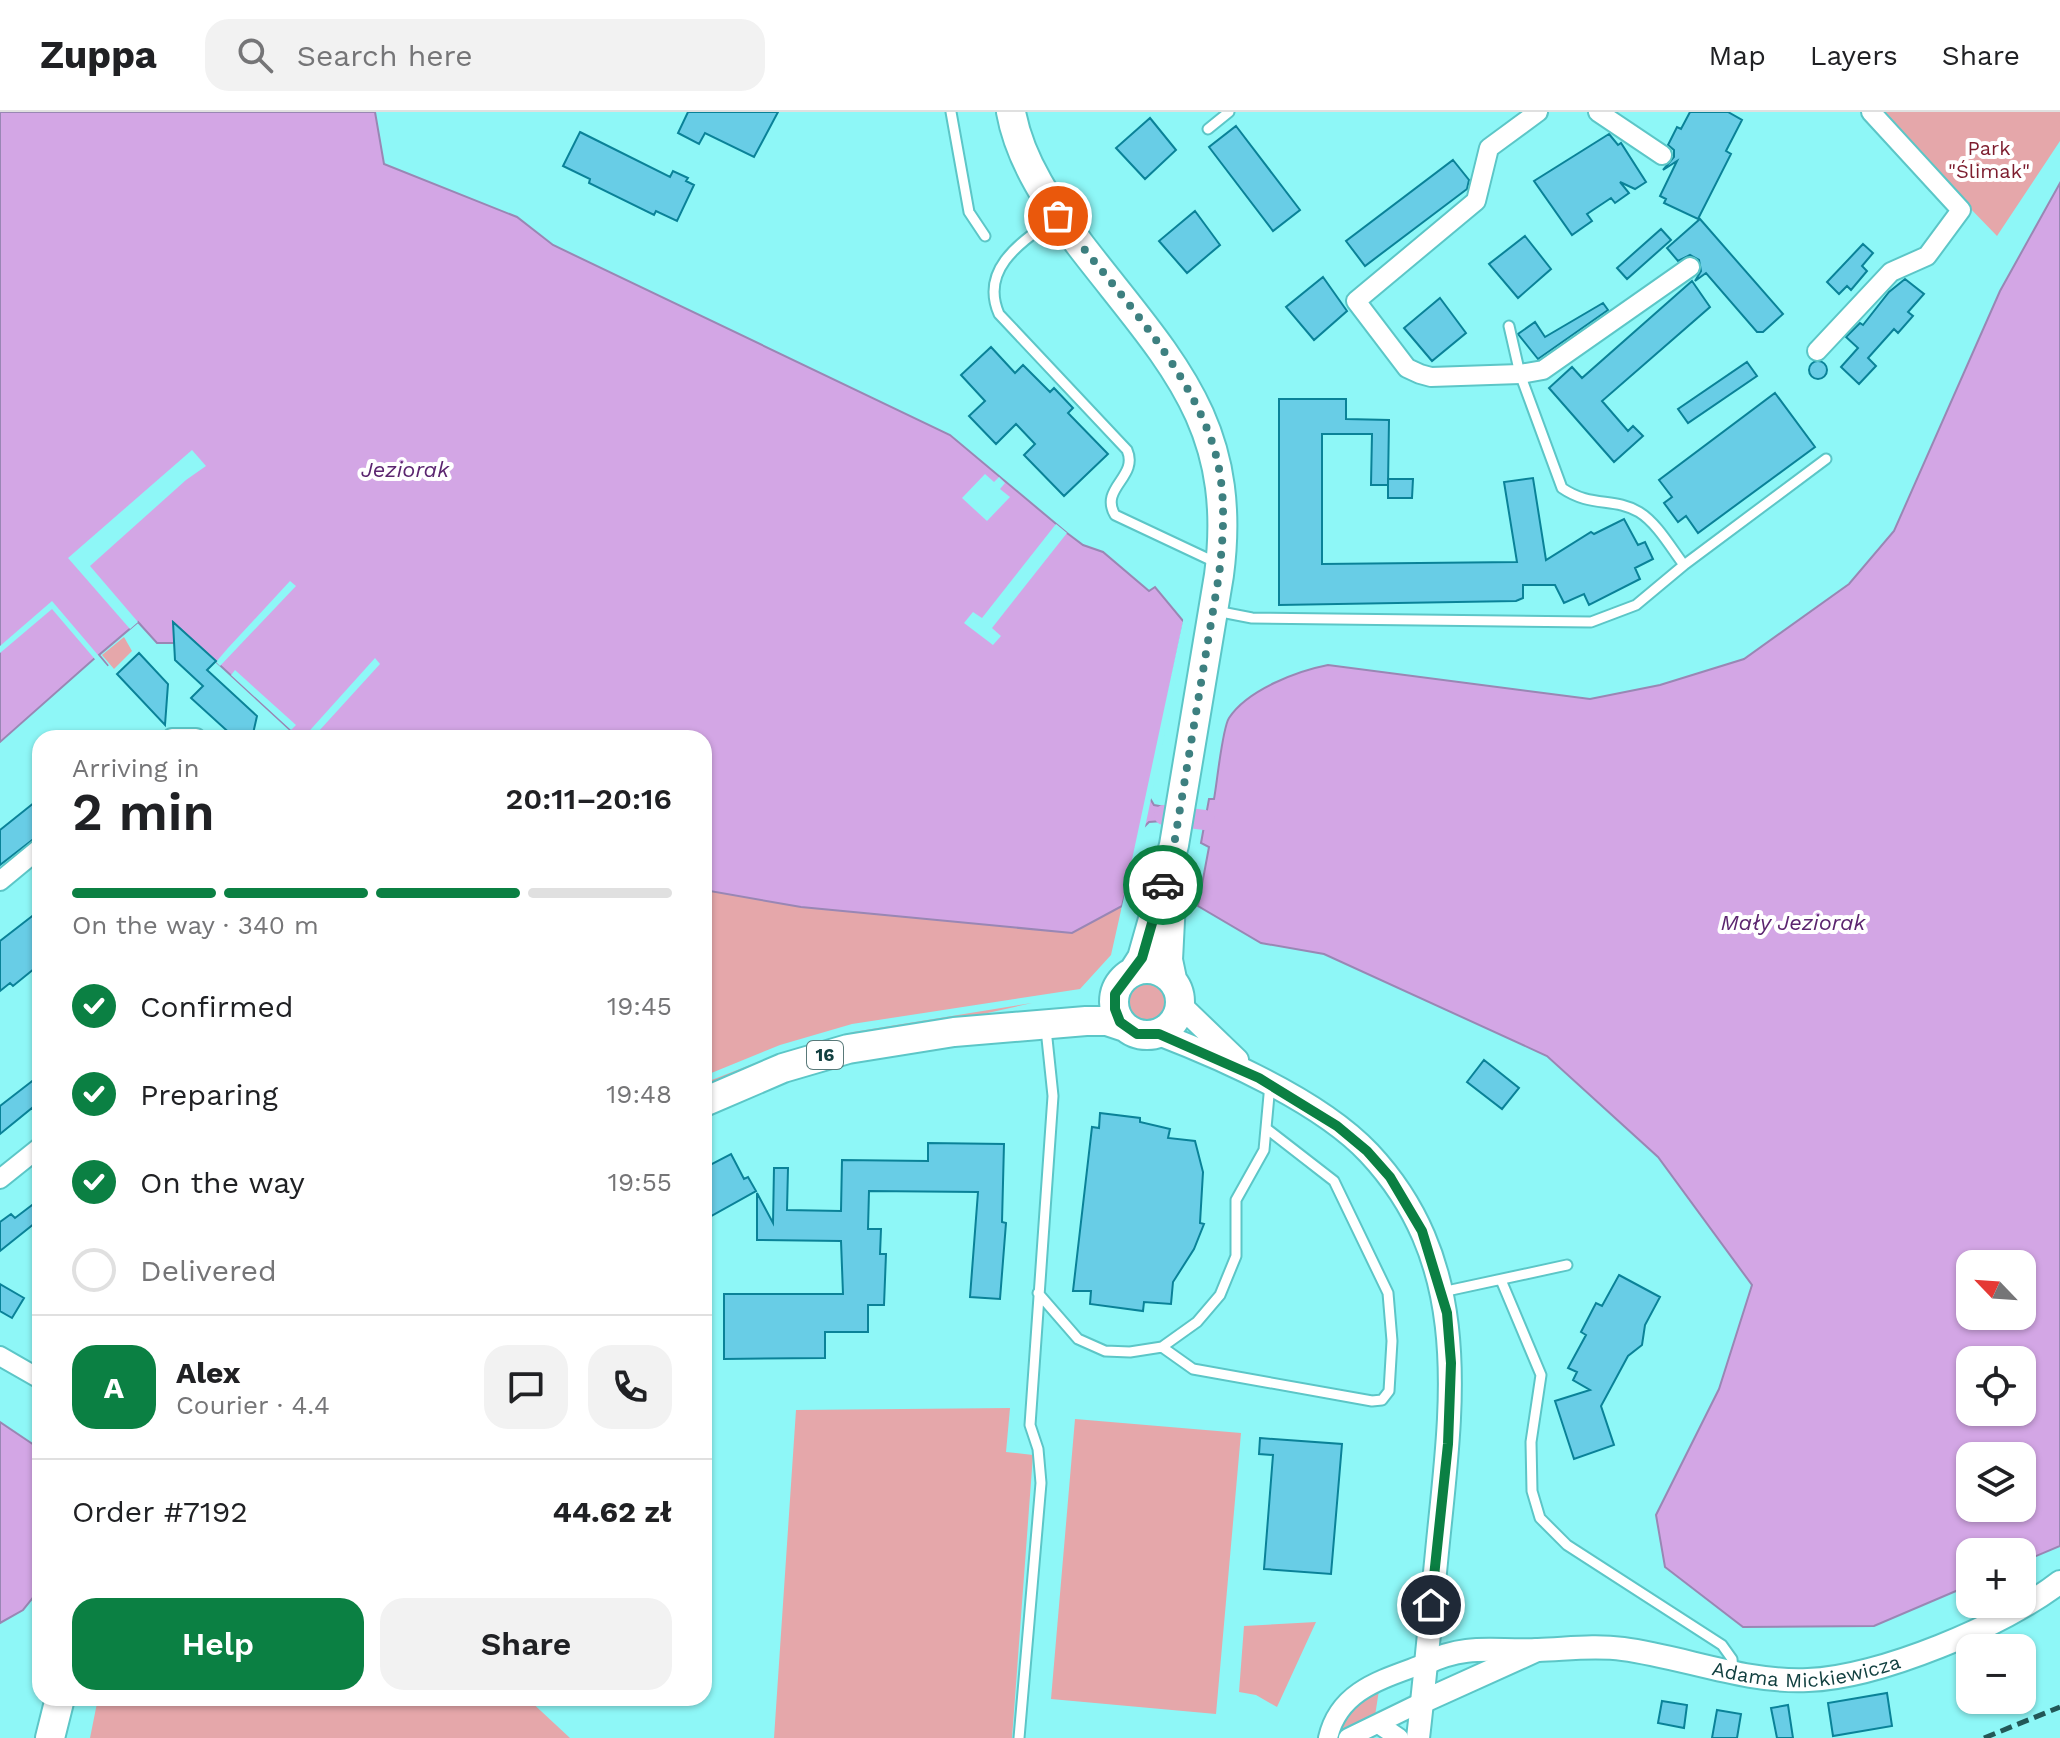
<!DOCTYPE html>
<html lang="en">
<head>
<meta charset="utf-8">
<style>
  :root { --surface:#fff; --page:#f2f2f2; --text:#202124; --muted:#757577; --line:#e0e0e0; --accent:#0b8043 }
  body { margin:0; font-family:"Work Sans",sans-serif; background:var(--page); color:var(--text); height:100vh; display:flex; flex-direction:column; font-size:30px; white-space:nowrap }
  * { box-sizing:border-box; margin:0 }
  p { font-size:26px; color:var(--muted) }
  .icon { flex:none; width:44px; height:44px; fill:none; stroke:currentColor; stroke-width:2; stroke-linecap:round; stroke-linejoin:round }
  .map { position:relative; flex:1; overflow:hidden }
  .sheet { position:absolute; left:32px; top:618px; width:680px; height:976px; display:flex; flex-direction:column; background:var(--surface); border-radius:24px; box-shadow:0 2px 6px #0004 }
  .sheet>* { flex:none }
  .needle { width:52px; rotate:295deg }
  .buttons { position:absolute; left:1956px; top:1138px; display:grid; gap:16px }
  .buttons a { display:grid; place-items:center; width:80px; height:80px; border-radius:16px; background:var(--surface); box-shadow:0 2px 6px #0004; font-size:40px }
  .pin { position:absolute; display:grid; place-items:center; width:68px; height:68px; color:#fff; margin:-34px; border:4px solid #fff; border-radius:50%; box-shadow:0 2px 8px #0007 }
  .courier { position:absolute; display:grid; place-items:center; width:80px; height:80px; margin:-40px; border:6px solid #0b8043; border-radius:50%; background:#fff; color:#222; box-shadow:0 2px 10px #0007 }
  .head em { font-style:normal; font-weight:600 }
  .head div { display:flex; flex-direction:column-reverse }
  .head { display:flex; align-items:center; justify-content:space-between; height:136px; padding:0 40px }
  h1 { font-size:52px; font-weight:600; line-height:60px }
  .bar { display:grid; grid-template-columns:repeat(4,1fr); gap:12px 8px; align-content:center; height:96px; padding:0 40px }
  .bar i { height:10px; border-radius:6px; background:var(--line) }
  .bar .current { background:var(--accent) }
  .bar p { grid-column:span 4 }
  .line { display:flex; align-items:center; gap:20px; padding:0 40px; border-top:2px solid var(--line) }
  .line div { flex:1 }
  .round { display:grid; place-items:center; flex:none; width:84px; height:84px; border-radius:24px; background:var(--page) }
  ol { padding:0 40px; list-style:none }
  li { display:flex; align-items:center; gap:24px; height:88px }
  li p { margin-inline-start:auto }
  li .icon { padding:8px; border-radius:50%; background:var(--accent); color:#fff; stroke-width:4 }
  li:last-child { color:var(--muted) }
  li i { width:44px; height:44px; border:4px solid var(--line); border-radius:50% }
  .action { display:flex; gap:16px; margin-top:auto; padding:16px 40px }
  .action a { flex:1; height:92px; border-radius:24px; background:var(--accent); color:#fff; font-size:32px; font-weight:600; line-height:92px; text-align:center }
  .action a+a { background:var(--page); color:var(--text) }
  header { display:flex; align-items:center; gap:48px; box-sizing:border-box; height:112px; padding:0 40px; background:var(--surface); border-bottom:2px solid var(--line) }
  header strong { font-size:38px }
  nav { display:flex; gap:44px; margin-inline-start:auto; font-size:28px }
  .search { width:560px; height:72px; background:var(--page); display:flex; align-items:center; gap:20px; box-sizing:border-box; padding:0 28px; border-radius:24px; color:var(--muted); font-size:30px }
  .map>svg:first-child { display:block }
</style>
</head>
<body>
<header>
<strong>Zuppa</strong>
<div class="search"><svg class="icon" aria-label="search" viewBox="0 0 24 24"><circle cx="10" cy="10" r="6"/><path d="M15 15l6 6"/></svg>Search here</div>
<nav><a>Map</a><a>Layers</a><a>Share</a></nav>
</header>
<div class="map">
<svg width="2060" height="1626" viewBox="0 0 2060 1626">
  <rect width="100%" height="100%" fill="#8ef7f7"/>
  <!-- green -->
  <path fill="#e5a7aa" d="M1877 0H2060V29L1997 124Z
    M124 525 132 539 114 557 102 543Z
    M704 778 801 795 1072 821 1122 794 1111 843 1080 877 852 912 780 933 704 964Z
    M1125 890a22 22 0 1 1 44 0a22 22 0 1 1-44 0Z
    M1032 891 947 910 704 978V971L783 940 853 920Z
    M1010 1296 1006 1340 1033 1343 1012 1626H774L796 1298Z
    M1075 1307 1241 1321 1216 1602 1051 1587Z
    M1316 1510 1277 1595 1256 1583 1239 1580 1244 1514Z
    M1379 1578 1375 1604 1337 1626 1349 1597Z
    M98 1586H527L570 1626H90Z"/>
  <!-- water -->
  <path fill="#d3a6e5" stroke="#9987b4" stroke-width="2" fill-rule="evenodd" d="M0 0H375L384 52 517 105 553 133 950 323 1067 421 1083 433 1103 440 1149 479 1155 475 1184 510 1148 683 1154 693 1165 695 1162 709 1149 710 1142 717 1122 794 1072 821 801 795 704 778V626H299L174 511V531H157L138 510 99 543 108 554 96 545 0 630Z
    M2060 71V1434L2022 1450V1440H1970V1473L1874 1514 1743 1515 1665 1455 1656 1403 1719 1277 1752 1173 1658 1045 1547 944 1324 842 1261 831 1198 794 1209 735 1201 731 1209 687H1214C1217 672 1222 617 1229 606 1247 578 1297 559 1328 553L1590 587 1660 573 1744 547 1849 472 1894 419 2000 179ZM2022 1152V1204H1970V1152ZM2022 1248V1300H1970V1248ZM2022 1344V1396H1970V1344Z
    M0 1310 40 1337V1477L23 1498 0 1511Z"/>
  <!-- pier -->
  <path fill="#8ef7f7" d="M192 338 206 354 186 368 90 454 138 510 130 517 68 446Z
    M985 362 994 370 999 365 1005 371 1000 377 1010 385 987 409 962 386Z
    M1056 412 1067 421 992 516 1001 524 993 533 964 511 973 500 982 506Z
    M290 469 296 474 220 554 216 550 228 536Z
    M52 489 109 556 106 558 99 552 52 497 0 541V534Z
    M1184 504 1188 510 1139 744 1126 796 1121 799Z
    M375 546 380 552 318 620 310 626H303Z
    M235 558 296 613 291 618 231 563Z"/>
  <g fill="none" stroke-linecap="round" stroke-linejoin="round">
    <!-- canal -->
    <path stroke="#d3a6e5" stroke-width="20" d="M1164 703 1205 708"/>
  </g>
  <!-- building -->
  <path fill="#68cde6" stroke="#0a8298" stroke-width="2" d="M688 0H778L754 45 705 21 699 32 678 21Z
    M1690 0H1728L1742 8 1726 39 1731 42 1698 107 1664 91 1666 87 1660 84 1677 49 1663 58 1674 45V38L1668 33 1677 15 1681 17Z
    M1150 6 1176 38 1145 67 1116 36Z
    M1236 14 1300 98 1273 119 1209 35Z
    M580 20 670 65 673 59 688 66 686 69 694 73 677 109 656 99 654 103 589 71 590 67 563 54Z
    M1609 22 1618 33 1621 31 1646 70 1635 77 1620 70 1629 81 1615 91 1611 86 1587 102 1592 109 1572 123 1534 69Z
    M1453 48 1469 68 1467 77 1365 154 1346 129Z
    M1195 99 1220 133 1187 161 1159 129Z
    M1700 107 1783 202 1763 220H1757L1706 161 1695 169 1701 159 1699 148 1690 143 1678 149 1667 136Z
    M1661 117 1671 128 1627 167 1617 156Z
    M1525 124 1551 157 1518 186 1489 152Z
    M1863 132 1873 141 1862 154 1867 159 1851 178 1847 174 1839 182 1827 170Z
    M1323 165 1347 199 1314 228 1286 195Z
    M1905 167 1924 182 1908 200 1913 204 1898 221 1894 217 1868 246 1876 254 1859 272 1841 255 1858 236 1846 225 1860 211 1863 213 1889 180Z
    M1692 169 1710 195 1602 289 1628 319 1633 314 1643 324 1614 350 1549 276 1572 255 1582 266Z
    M1440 186 1466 221 1432 249 1404 216Z
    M1603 191 1608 198 1538 247 1518 222 1535 210 1545 225Z
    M991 235 1015 261 1023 253 1050 280 1054 276 1073 296 1068 301 1108 342 1064 384 1024 343 1035 332 1016 312 996 332 969 304 985 289 961 263Z
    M1809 258a9 9 0 1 1 18 0a9 9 0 1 1-18 0Z
    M1747 250 1757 264 1688 311 1678 297Z
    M1775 281 1815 335 1698 421 1686 404 1678 410 1664 391 1672 385 1659 368Z
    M1279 287H1346V307L1389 308 1388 373H1371L1372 322H1322V452L1517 450 1504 370 1533 366 1546 448 1591 420 1594 422 1624 407 1638 433 1645 430 1653 447 1635 456 1640 467 1589 493 1584 482 1564 491 1555 473H1523V486L1516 489 1279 493Z
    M1388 367H1413L1412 386H1388Z
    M173 510 216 549 207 558 257 604 252 626H235L191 586 203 574 175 548Z
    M139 541 168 572 165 613 117 562Z
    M40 686V722L0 753V718Z
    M40 798V852L13 874 10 871 0 879V829Z
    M1484 948 1519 976 1502 997 1467 970Z
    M40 963V1006L32 996 0 1022V994Z
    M1100 1001 1140 1006V1010L1170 1017 1168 1026 1195 1029 1203 1060 1200 1111 1204 1112 1194 1137 1173 1170 1171 1192 1144 1190 1143 1199 1090 1192 1091 1179H1073L1092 1015 1099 1016Z
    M928 1031 1004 1032 1002 1110 1006 1111 1000 1187 970 1185 978 1080 869 1079 868 1117H881L880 1142H886L884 1193H868V1220H825V1246L724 1247V1182H843L841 1129 757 1128V1081L773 1111 774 1056H788L787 1098 841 1099 842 1048 928 1049Z
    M731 1042 744 1067 748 1065 756 1079 704 1108V1056Z
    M40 1087V1107L0 1139V1110L11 1102 15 1106Z
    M1619 1163 1660 1185 1645 1213 1642 1233 1628 1244 1601 1294 1614 1333 1574 1347 1555 1289 1590 1278 1573 1268 1577 1260 1568 1256 1586 1223 1581 1220 1596 1191 1602 1194Z
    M0 1172 24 1186 12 1206 0 1199Z
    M1260 1326 1342 1332 1331 1462 1264 1457 1273 1343 1259 1342Z
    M1887 1581 1892 1614 1833 1624 1828 1591Z
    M1662 1589 1687 1593 1684 1616 1658 1611Z
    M1788 1593 1793 1626H1777L1771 1596Z
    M1717 1598 1741 1602 1737 1626H1712Z"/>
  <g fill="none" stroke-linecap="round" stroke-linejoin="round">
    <!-- service casing -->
    <g stroke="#5cc6c7" stroke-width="13">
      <path id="service" d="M951 0 969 100 985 124
        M1208 17 1229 0
        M1055 106C1023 129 979 156 999 202L1127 338C1139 365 1099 376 1115 403L1217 451
        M1684 453 1826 347
        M1216 499 1252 506 1591 510 1636 493 1684 453C1671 436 1657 411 1639 400 1614 385 1591 396 1562 376L1520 262 1509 214
        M1501 1168 1541 1263 1531 1330 1532 1379 1540 1406 1567 1433 1722 1533 1732 1547 1733 1558
        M1442 1180 1567 1153
        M1038 1181 1078 1227 1105 1239 1130 1240 1162 1235 1197 1210 1220 1183 1236 1144V1088L1264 1038 1270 972
        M1162 1235 1193 1257 1372 1289 1382 1288 1389 1279 1392 1229 1388 1181 1334 1069 1267 1017
        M1019 1626 1041 1371 1038 1337 1030 1313 1053 984 1046 917"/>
    </g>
    <!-- minor casing -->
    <g stroke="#5cc6c7" stroke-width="22">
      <path id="minor" d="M1538 0 1489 36 1476 89 1356 189 1407 256 1420 262 1431 265 1520 262 1543 258 1690 155
        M1598 0 1662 43
        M1817 239 1891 160 1927 144 1961 98 1871 0
        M172 626H196
        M0 769 40 736
        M0 1067 40 1035
        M0 1244 40 1267
        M1380 1613 1399 1626
        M1328 1626C1339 1577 1384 1567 1426 1551
        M1348 1626 1422 1590"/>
    </g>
    <!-- tertiary casing -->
    <g stroke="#5cc6c7" stroke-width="26">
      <g id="tertiary">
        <path d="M1181 894 1237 948"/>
        <path d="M1159 922C1224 947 1321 990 1369 1041 1471 1150 1453 1284 1439 1420 1432 1489 1426 1558 1418 1626"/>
        <path id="s1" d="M1426 1551C1468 1531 1494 1540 1538 1538 1567 1537 1594 1533 1623 1537 1684 1545 1746 1571 1808 1568 1878 1566 2005 1513 2060 1470"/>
        <path d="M1422 1590 1537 1538"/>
      </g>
    </g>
    <!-- primary casing -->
    <g stroke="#5cc6c7" stroke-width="32">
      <path id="primary" d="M1011 0C1020 50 1051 94 1081 134 1168 247 1239 310 1219 463L1174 733 1142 846 1133 860
        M1171 789 1168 848 1172 867
        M1114 890a33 33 0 1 1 66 0a33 33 0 1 1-66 0Z
        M704 990 783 956 848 937 954 920 1086 909H1107L1125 915
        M50 1626 60 1586"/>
    </g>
    <!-- service -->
    <use href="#service" stroke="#fff" stroke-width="9"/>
    <!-- minor -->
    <use href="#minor" stroke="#fff" stroke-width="18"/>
    <!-- tertiary -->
    <use href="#tertiary" stroke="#fff" stroke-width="22"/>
    <!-- primary -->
    <use href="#primary" stroke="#fff" stroke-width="28"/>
    <!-- rail -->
    <path stroke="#225858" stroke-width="5" stroke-dasharray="12 6" stroke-linecap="butt" d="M1984 1626 2060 1595"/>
  </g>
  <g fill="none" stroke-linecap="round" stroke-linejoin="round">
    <!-- done -->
    <path stroke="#3d8080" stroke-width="8" stroke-dasharray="0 14.4" d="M1058 104C1110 172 1184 248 1212 330 1227 374 1224 419 1219 463L1174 733 1163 773"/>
    <!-- route -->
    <path stroke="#0b8043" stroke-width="10" d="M1163 773 1142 846 1115 882V897L1120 910 1137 922H1159L1259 966 1337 1014 1367 1039 1390 1065 1422 1119 1447 1201 1451 1251 1448 1332 1431 1493"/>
  </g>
  <g text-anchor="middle" stroke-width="8" stroke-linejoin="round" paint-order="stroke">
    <!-- shield labels -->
    <rect fill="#fff" stroke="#597979" stroke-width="2" x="807" y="929" width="36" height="28" rx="6"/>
    <g font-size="18" font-weight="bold" fill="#124040">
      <text x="825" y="949">16</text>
    </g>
    <!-- park labels -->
    <g font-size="20" fill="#7d1d2e" stroke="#fff">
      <text x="1989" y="43">Park<tspan x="1989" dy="23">"Ślimak"</tspan></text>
    </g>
    <!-- street labels -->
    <g font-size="20" fill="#124040" stroke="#fff">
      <text dy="7" stroke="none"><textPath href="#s1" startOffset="386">Adama Mickiewicza</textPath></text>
    </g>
    <!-- water labels -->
    <g font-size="22" font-style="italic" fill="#5b256f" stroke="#fff">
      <text x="405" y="365">Jeziorak</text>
      <text x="1793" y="818">Mały Jeziorak</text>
    </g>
  </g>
</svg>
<div class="buttons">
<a><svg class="needle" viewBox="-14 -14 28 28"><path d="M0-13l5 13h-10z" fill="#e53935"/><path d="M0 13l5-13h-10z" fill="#757577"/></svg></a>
<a><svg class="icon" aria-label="locate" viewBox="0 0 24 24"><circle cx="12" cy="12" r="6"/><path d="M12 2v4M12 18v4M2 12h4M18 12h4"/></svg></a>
<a><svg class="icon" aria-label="layers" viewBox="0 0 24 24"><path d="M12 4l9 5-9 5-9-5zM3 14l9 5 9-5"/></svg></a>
<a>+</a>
<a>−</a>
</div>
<div class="pin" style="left:1058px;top:104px;background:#ea580c"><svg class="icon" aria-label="bag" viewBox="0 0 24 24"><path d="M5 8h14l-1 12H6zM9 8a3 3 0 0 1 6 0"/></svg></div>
<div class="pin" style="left:1431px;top:1493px;background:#1f2937"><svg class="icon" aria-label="home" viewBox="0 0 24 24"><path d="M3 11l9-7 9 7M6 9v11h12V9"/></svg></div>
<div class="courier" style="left:1163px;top:773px"><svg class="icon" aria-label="car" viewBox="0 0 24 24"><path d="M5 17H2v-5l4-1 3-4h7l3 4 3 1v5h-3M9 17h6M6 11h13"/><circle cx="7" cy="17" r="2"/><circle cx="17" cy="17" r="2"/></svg></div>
<section class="sheet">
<div class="head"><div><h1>2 min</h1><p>Arriving in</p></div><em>20:11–20:16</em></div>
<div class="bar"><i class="current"></i><i class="current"></i><i class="current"></i><i></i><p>On the way · 340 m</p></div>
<ol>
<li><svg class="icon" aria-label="check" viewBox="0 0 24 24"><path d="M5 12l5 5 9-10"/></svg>Confirmed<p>19:45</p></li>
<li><svg class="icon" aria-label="check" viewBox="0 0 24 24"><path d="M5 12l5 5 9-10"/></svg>Preparing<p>19:48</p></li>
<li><svg class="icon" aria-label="check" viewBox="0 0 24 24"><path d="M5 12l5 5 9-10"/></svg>On the way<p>19:55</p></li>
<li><i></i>Delivered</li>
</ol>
<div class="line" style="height:144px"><b class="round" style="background:var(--accent);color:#fff">A</b><div><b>Alex</b><p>Courier · 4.4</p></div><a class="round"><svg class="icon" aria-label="chat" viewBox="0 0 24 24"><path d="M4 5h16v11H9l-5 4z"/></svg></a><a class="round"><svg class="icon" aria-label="phone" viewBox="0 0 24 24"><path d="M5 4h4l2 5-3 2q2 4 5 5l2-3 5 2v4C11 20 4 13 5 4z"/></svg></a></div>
<div class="line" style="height:104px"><div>Order #7192</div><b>44.62 zł</b></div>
<div class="action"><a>Help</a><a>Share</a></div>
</section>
</div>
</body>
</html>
